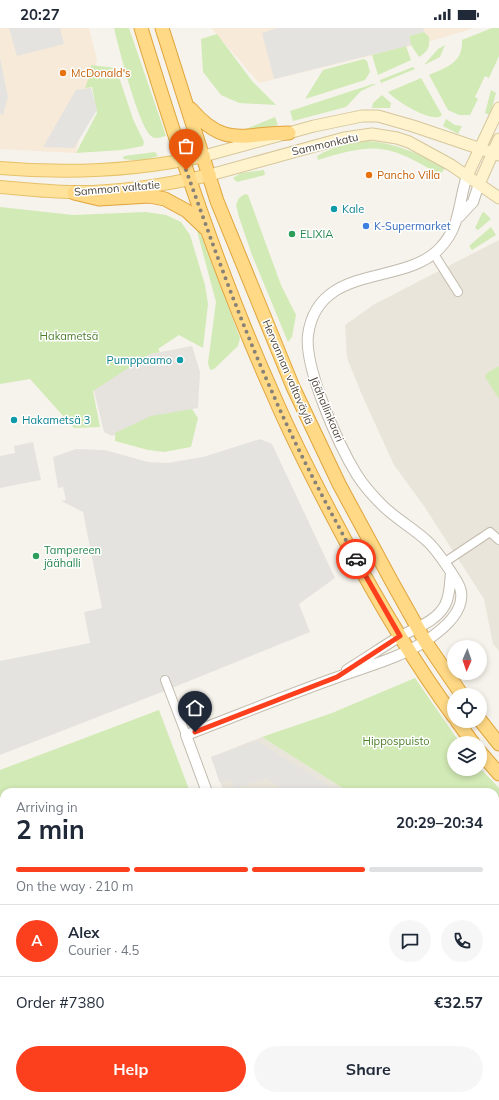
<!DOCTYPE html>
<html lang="en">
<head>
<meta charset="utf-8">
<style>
  :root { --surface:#fff; --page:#f6f6f7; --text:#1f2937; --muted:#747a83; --line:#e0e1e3; --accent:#fc3f1d }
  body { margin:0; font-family:Mulish,sans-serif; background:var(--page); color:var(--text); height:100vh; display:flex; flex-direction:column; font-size:15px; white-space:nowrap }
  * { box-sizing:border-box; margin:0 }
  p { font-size:13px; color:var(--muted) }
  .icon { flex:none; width:22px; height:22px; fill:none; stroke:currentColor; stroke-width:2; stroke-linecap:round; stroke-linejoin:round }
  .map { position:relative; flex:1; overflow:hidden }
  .side { position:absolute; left:0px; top:760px; width:499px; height:312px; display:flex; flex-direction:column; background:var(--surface); border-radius:12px 12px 0 0; box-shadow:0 2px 6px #0003 }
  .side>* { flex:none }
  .needle { width:26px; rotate:182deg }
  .fabs { position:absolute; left:447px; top:612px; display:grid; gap:8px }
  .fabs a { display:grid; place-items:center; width:40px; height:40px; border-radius:50%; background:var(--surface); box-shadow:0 2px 6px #0003; font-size:20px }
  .pin { position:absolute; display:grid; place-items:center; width:34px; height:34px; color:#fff; margin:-41px -17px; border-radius:50% 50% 50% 0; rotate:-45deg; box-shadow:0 0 4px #0007 }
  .pin .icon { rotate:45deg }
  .courier { position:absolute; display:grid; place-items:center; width:40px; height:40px; margin:-20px; border:3px solid #fc3f1d; border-radius:50%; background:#fff; color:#222; box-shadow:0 1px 5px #0007 }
  .summary em { font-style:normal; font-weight:700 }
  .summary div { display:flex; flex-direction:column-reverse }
  .summary { display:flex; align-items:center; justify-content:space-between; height:68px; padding:0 16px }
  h1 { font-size:26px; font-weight:700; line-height:30px }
  .bar { display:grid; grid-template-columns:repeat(4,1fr); gap:6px 4px; align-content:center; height:48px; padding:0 16px }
  .bar i { height:5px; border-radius:3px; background:var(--line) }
  .bar .on { background:var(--accent) }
  .bar p { grid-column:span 4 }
  .line { display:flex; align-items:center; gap:10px; padding:0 16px; border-top:1px solid var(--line) }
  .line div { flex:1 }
  .round { display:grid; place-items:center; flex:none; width:42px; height:42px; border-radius:21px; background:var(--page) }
  .action { display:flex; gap:8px; margin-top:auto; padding:8px 16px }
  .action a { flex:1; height:46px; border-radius:24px; background:var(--accent); color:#fff; font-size:16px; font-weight:700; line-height:46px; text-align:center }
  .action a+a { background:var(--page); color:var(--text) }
  .status { display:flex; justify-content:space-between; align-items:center; height:28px; padding:0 20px; background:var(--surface); direction:ltr }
  .status svg { height:11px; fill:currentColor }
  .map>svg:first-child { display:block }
</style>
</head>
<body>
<div class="status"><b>20:27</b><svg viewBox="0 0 49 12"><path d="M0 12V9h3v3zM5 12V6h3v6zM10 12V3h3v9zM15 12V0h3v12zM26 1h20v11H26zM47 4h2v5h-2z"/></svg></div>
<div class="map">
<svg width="499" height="1072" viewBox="0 0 499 1072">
  <rect width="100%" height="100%" fill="#f6f3ec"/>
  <!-- residential -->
  <path fill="#eae5da" d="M499 212V623L493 616 484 571 424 478 394 437 362 367 347 330 345 297 373 277Z
    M262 709 349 764H224L211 729Z
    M495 857 499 860V1072H355L353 1068H495Z
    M145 1068H215L216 1072H146Z"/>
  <!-- commercial -->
  <path fill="#f7ead8" d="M0 0H89L97 32 76 125 0 121Z
    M211 0H475L431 13 259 55Z"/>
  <!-- industrial -->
  <path fill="#e6e2dd" d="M192 318 200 344 198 380 160 388 112 408 104 404 88 338Z"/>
  <!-- green -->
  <path fill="#d2eab5" d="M114 0H129L166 108C161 109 155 112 151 108 138 96 119 21 114 0Z
    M492 0H499V28L489 50 485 48 475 69 478 71 470 87H459L448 82 429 47C447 39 463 35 462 12Z
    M424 4 429 9C430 20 428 23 419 29L411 17 409 8Z
    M217 6 252 53 276 77 239 75 221 67 203 44 201 11Z
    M445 17 440 29 424 37 438 21Z
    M406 18 411 32 378 47 372 27Z
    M364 31 367 33 370 44 365 52 305 71 323 42Z
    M91 37 116 40 133 91 144 114 143 118 122 122 76 125 97 85 92 59 85 60 90 46Z
    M413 39 415 41 381 55 380 52Z
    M421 50 442 87 439 89C427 92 396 73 388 64Z
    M373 56H376L361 63 346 79 293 93 290 83Z
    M491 62 496 65 490 87 485 85Z
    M382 67 391 75 390 80H372L373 75Z
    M275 89 278 97 244 106 241 103Z
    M446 91 455 97 462 98 458 106 443 98Z
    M365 113C395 114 419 126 445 140L440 147C388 116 376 114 318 132L317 128C333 119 347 115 365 113Z
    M155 124 158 128 141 133 123 131 124 128Z
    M264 142 265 147 237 154 233 150 241 145Z
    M245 166 248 167 281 257 296 287 292 309 288 314 252 227 239 189 236 177 239 170Z
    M0 179 73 187 146 184 166 187 181 194 190 207 205 257 208 276 203 320 179 307 158 321 160 324 150 326 93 363 100 399 74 400 30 351 0 356Z
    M484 184 491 191 478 202 475 200 482 185Z
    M196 199 201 207 240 310 238 318 214 341 210 342 208 335 216 274Z
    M491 199 496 207 472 222 469 218Z
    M499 338V371L485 349 487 345Z
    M192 381 198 390 191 419 164 424 148 422 115 413V405L151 388Z
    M415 650 460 715H454V741L480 740 499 760V860L495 857V764H349L262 709 332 685Z
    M159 682 190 764H4V835L0 824V742Z
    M0 831 4 839V888L0 886Z
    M4 923V1068H134L135 1072H0V926Z"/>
  <!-- parking -->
  <path fill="#e5e3e0" d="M9 0H60L64 16 17 28Z
    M278 0H423L424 4 409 8 411 17 274 51 262 5Z
    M0 30 8 69 3 87 0 86Z
    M91 60 97 82 74 120 43 119 76 62Z
    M260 411 272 416 335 550 299 576 310 604 162 664 0 727V633L90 615 84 584 102 580 83 484 61 473 66 472 63 459 58 460 53 429 76 421 105 422 148 434 167 435 203 429Z
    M33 414 41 452 0 460V428L15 425 14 418Z
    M257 713 339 764H288L266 750 235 761 231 751 220 755 211 729Z"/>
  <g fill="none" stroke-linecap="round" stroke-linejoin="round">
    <!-- minor casing -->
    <g stroke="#c2bbae" stroke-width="10">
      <path id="minor" d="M434 226 458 264
        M445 534 490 504 499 512
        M165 652 186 707
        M0 921 4 917
        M140 1068 141 1072"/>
    </g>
    <!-- tertiary casing -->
    <g stroke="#c2bbae" stroke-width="12">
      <path id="tertiary" d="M459 189 473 174 479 156
        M347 642C365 631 382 619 399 609 415 600 436 594 445 577 450 568 450 555 451 544
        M207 764 186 707C236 688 287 667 338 649 368 638 400 630 427 612 442 602 464 584 461 564 460 556 455 551 451 544 444 534 437 522 427 513 413 500 396 491 382 477 373 468 364 458 357 447 339 418 304 340 308 307 318 234 404 259 440 220 461 198 458 175 467 148
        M0 896 4 898
        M334 1068 336 1072"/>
    </g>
    <!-- secondary casing -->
    <g stroke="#d6c79b" stroke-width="13">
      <path id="secondary" d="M204 128 314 98 362 88H378L413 98 499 127
        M210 147 344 110 372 106 397 110 409 114 451 137 499 170
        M467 148 499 80
        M479 156 499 111"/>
    </g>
    <!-- primary casing -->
    <g stroke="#e6c16a" stroke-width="14">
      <path id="primary" d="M0 140C69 146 136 143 204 128
        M0 159C24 161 49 164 73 164 119 165 165 157 210 147"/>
    </g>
    <!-- trunk casing -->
    <g stroke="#e0a43c" stroke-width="15">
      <path id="trunk" d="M141 0C179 124 220 248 273 366 294 415 319 463 344 510 377 572 412 632 454 689
        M162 0 217 173 293 359 339 456 392 554 425 613 462 667
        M191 81C225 121 244 105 289 105
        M74 165 99 171 149 168 165 171 187 183 205 200
        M480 692 499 716
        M457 693 473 715
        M480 724 499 746"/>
    </g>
    <!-- minor -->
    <use href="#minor" stroke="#fff" stroke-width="8"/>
    <!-- tertiary -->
    <use href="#tertiary" stroke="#fff" stroke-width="10"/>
    <!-- secondary -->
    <use href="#secondary" stroke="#fff3cd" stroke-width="11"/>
    <!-- primary -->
    <use href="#primary" stroke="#ffe39c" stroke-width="12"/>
    <!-- trunk -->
    <use href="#trunk" stroke="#ffd985" stroke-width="13"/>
  </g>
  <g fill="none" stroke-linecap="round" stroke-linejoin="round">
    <!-- done -->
    <path stroke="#878178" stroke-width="4" stroke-dasharray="0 7.2" d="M186 142C213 217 240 293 273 366 297 422 327 477 356 531"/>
    <!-- route -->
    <path stroke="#fc3f1d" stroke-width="5" d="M195 704 337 649 400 608 356 531"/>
  </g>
  <!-- markers -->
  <g fill="#e8710a" stroke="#fff" stroke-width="1.5">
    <circle cx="63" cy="45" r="4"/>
    <circle cx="369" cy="147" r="4"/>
  </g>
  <g fill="#0f9aa8" stroke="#fff" stroke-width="1.5">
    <circle cx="334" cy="181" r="4"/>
    <circle cx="180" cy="332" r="4"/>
    <circle cx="14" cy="392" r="4"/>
  </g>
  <circle fill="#3f7fe0" stroke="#fff" stroke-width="1.5" cx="366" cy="198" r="4"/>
  <g fill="#2e9e5b" stroke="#fff" stroke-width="1.5">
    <circle cx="292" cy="206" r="4"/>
    <circle cx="36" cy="528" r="4"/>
  </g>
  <g text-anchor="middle" stroke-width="3" stroke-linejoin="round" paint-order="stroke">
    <!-- food labels -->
    <g font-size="11" fill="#c56008" stroke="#fff" text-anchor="start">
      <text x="71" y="49">McDonald's</text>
      <text x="377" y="151">Pancho Villa</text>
    </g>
    <!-- street labels -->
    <g font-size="11" fill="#4b4439" stroke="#fff">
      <text transform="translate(325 116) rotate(-13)" y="4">Sammonkatu</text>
      <text transform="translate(117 160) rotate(-5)" y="4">Sammon valtatie</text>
      <text transform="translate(288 344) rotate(67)" y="4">Hervannan valtaväylä</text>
      <text transform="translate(327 381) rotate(67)" y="4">Jäähallinkaari</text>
    </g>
    <!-- culture labels -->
    <g font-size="11" fill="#0d838f" stroke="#fff" text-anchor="start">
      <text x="342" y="185">Kale</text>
      <text x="172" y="336" text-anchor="end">Pumppaamo</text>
      <text x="22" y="396">Hakametsä 3</text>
    </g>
    <!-- shop labels -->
    <g font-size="11" fill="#366cbe" stroke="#fff" text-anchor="start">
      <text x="374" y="202">K-Supermarket</text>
    </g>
    <!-- leisure labels -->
    <g font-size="11" fill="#27864d" stroke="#fff" text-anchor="start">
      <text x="300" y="210">ELIXIA</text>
      <text x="44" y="526">Tampereen<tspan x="44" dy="13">jäähalli</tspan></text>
    </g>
    <!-- park labels -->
    <g font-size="11" fill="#4a7f2a" stroke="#fff">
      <text x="69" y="312">Hakametsä</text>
      <text x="396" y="717">Hippospuisto</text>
    </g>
  </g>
</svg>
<div class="fabs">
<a><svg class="needle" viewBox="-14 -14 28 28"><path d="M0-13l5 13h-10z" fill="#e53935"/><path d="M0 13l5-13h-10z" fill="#747a83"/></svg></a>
<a><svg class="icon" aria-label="locate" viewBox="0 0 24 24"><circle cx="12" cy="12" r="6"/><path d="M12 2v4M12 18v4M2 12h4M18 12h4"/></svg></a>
<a><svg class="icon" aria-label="layers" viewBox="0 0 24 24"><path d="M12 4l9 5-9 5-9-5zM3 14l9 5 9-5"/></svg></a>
</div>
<div class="pin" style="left:186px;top:142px;background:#ea580c"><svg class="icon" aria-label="bag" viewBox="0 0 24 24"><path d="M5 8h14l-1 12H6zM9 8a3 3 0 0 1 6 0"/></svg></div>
<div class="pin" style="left:195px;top:704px;background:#1f2937"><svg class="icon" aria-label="home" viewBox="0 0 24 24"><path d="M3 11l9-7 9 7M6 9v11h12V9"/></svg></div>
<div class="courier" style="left:356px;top:531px"><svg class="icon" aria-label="car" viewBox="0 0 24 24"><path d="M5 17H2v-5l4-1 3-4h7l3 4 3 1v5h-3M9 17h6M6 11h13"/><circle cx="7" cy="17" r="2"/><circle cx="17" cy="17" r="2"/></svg></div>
<section class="side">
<div class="summary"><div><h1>2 min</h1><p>Arriving in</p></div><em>20:29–20:34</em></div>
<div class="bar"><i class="on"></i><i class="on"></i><i class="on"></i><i></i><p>On the way · 210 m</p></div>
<div class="line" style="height:72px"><b class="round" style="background:var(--accent);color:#fff">A</b><div><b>Alex</b><p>Courier · 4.5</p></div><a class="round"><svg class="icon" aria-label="chat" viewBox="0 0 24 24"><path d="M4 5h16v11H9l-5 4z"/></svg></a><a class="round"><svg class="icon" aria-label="phone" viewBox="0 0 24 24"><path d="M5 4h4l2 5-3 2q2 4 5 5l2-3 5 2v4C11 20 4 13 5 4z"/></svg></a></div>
<div class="line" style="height:52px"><div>Order #7380</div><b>€32.57</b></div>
<div class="action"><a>Help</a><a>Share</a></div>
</section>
</div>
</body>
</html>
